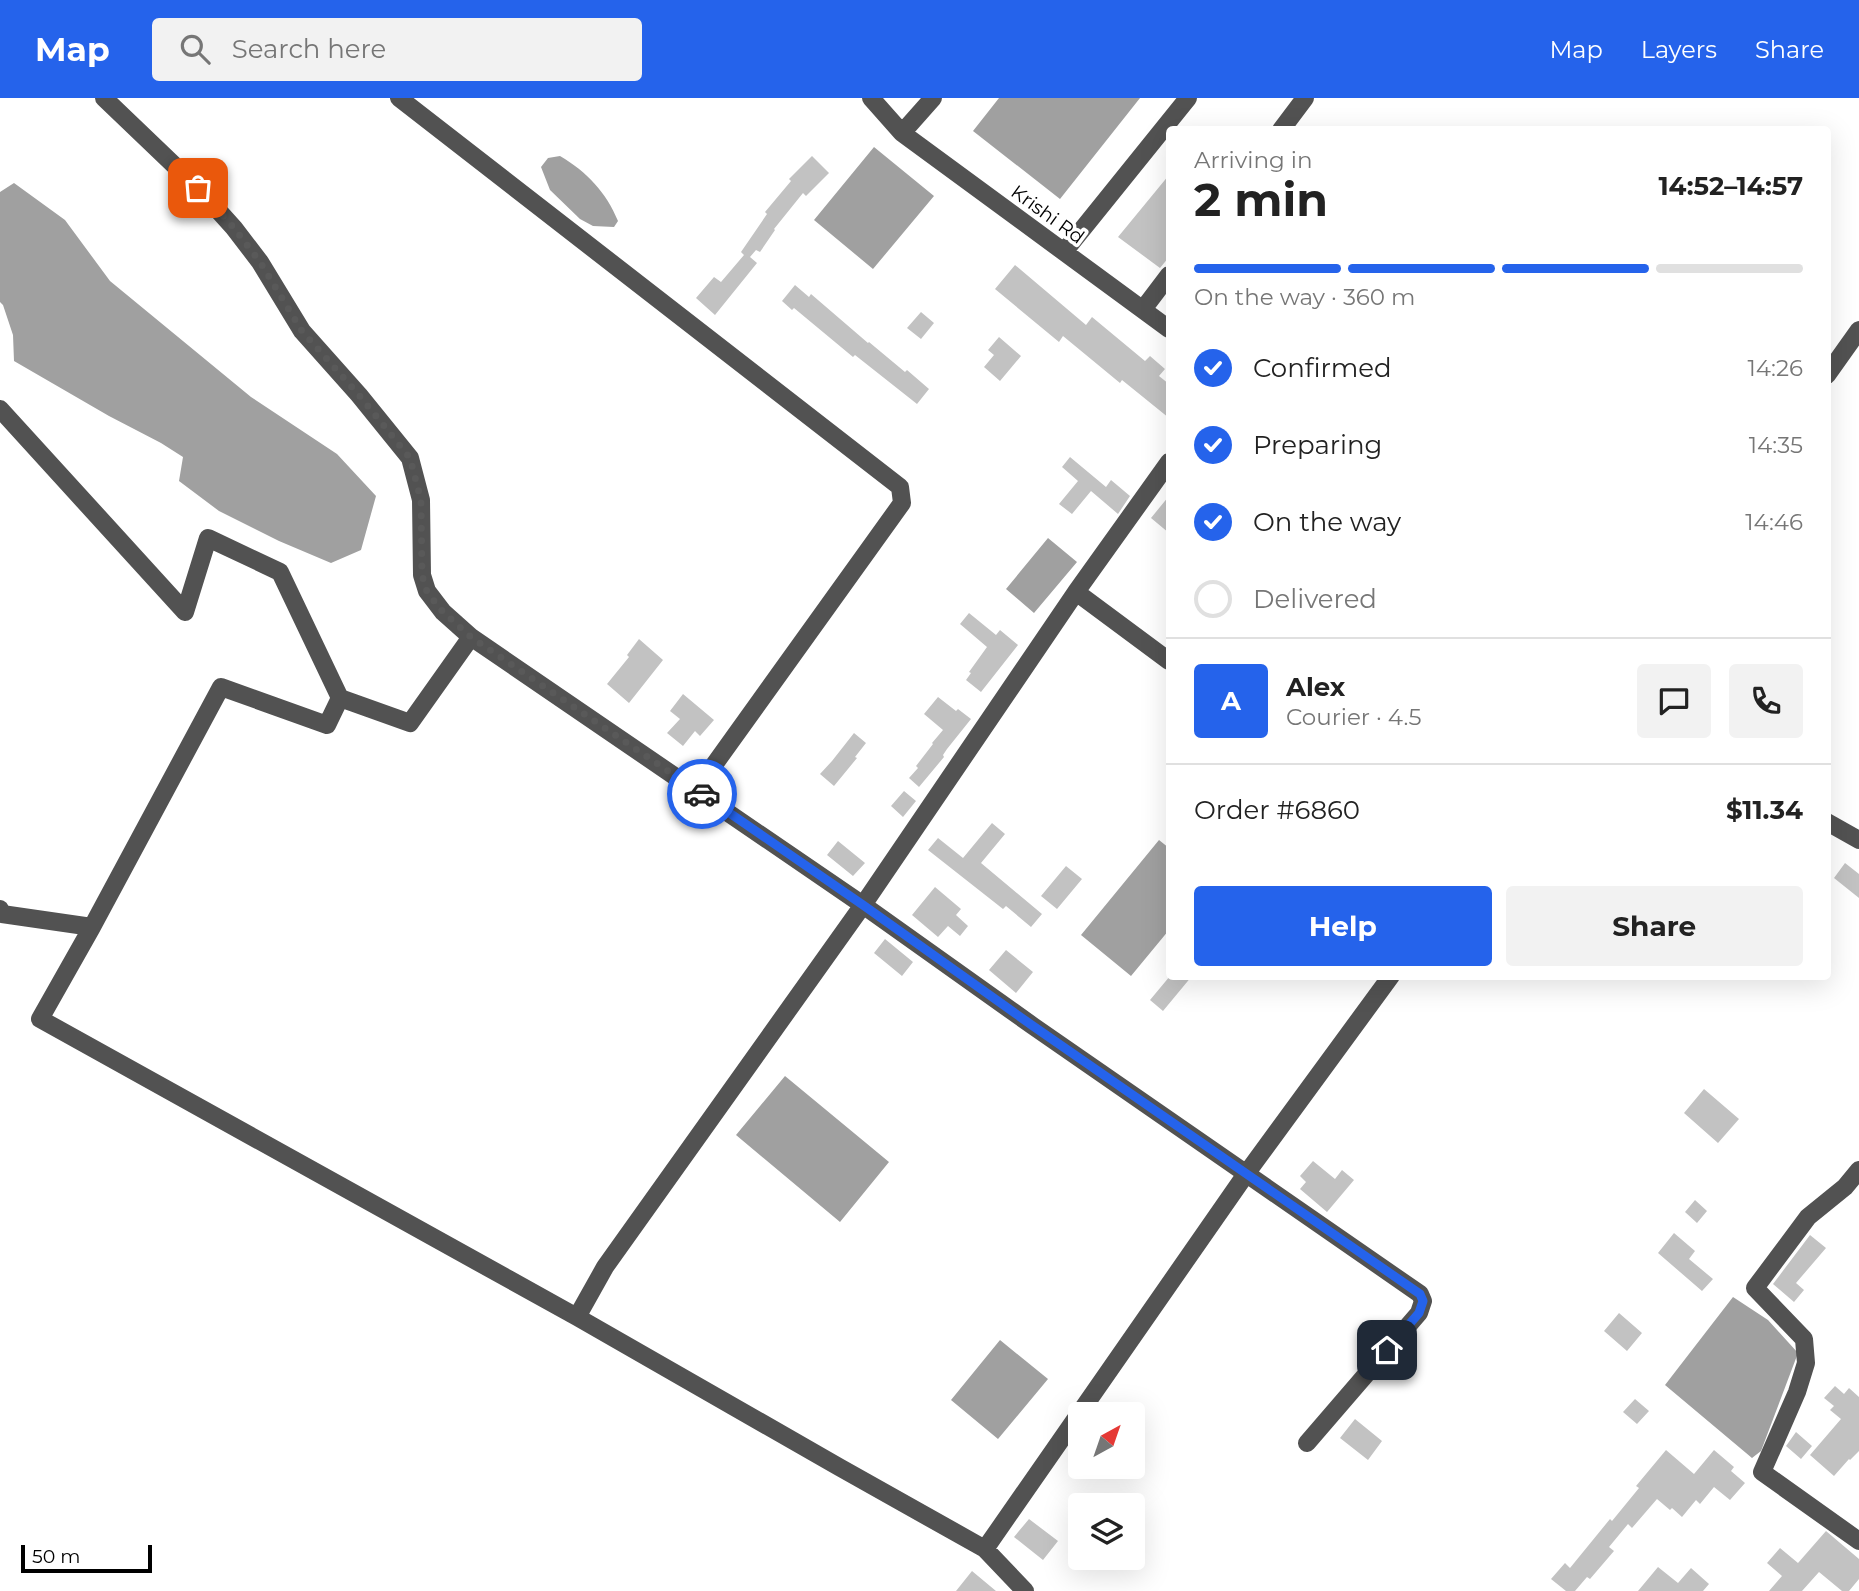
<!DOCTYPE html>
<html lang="en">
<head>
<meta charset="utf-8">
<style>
  :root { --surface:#fff; --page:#f2f2f2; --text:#222; --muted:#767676; --line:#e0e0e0; --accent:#2563eb }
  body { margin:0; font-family:Montserrat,sans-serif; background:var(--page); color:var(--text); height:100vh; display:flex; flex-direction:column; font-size:26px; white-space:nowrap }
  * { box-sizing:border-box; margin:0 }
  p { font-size:23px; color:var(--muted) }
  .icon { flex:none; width:38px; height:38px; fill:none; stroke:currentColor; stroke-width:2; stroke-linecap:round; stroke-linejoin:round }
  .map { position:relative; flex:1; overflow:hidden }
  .drawer { position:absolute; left:1166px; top:28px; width:665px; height:854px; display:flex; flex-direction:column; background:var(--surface); border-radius:7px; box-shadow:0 7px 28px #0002 }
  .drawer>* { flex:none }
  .needle { width:46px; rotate:40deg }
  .controls { position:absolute; left:1068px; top:1304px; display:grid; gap:14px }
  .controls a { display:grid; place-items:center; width:77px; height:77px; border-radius:7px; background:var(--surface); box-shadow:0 7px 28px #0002; font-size:35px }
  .scale { position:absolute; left:21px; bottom:18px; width:131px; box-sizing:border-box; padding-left:7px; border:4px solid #000; border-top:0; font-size:19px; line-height:24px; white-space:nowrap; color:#000; -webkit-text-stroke:5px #fff; paint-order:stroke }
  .pin { position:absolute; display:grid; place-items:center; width:60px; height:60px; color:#fff; margin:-30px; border-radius:14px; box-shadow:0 4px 10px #0006 }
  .courier { position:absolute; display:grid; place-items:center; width:70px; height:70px; margin:-35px; border:5px solid #2563eb; border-radius:50%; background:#fff; color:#222; box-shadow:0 2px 9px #0007 }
  .headline em { font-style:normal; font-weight:700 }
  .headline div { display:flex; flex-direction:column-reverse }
  .headline { display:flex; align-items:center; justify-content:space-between; height:119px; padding:0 28px }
  h1 { font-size:46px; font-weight:700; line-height:52px }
  .bar { display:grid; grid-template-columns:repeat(4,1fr); gap:10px 7px; align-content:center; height:84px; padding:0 28px }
  .bar i { height:9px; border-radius:5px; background:var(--line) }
  .bar .active { background:var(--accent) }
  .bar p { grid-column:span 4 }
  .line { display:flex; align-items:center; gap:18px; padding:0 28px; border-top:2px solid var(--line) }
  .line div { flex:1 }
  .round { display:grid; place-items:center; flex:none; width:74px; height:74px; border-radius:7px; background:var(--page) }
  ol { padding:0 28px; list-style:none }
  li { display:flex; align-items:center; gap:21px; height:77px }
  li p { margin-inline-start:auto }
  li .icon { padding:7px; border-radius:50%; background:var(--accent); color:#fff; stroke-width:4 }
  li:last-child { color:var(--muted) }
  li i { width:38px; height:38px; border:4px solid var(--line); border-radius:50% }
  .cta { display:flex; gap:14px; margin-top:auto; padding:14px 28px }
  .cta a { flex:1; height:80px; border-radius:7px; background:var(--accent); color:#fff; font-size:28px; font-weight:700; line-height:80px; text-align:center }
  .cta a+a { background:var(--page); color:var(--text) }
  header { display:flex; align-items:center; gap:42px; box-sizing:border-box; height:98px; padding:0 35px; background:var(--accent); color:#fff }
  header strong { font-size:33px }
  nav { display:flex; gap:38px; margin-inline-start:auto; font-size:24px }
  .search { width:490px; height:63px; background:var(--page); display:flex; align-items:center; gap:18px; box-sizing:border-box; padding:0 24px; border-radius:7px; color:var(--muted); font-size:26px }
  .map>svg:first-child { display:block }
</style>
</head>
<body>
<header>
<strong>Map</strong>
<div class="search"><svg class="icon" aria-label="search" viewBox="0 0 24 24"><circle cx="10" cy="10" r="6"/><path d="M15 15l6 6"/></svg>Search here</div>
<nav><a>Map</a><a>Layers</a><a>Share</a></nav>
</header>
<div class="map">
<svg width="1859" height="1493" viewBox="0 0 1859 1493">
  <rect width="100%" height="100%" fill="#fff"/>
  <!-- water -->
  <path fill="#a0a0a0" d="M999 0H1140L1060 101 973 33Z
    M874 49 934 98 873 171 814 122Z
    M560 58C587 74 606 94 618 123L614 129 593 128 580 121 550 92 541 69 548 60Z
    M14 85 65 122 110 183 251 299 337 356 376 398 361 452 331 465 279 443 219 413 179 383 183 359 161 345 109 318 14 263 13 237 3 207 0 204V94Z
    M1048 440 1077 464 1034 515 1006 491Z
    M1159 742 1169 750V832L1131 878 1081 837Z
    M785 978 889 1064 840 1124 736 1037Z
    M1733 1199 1768 1222 1798 1255 1761 1353 1752 1360 1665 1287Z
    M1000 1242 1048 1281 998 1341 951 1302Z"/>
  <!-- building -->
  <path fill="#c2c2c2" d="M812 58 829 75 806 98 803 95 774 131 775 132 760 154 756 152 750 159 757 165 715 217 696 200 714 179 721 184 744 157 741 154 767 116 765 114 791 83 789 81Z
    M1169 77V159L1160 170 1118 139Z
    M1015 167 1086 227 1092 219 1145 263 1150 258 1165 271 1159 278 1169 286V320L1122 282 1120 285 1063 238 1059 244 995 191Z
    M795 187 809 199 811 196 868 245 869 244 905 274 907 272 929 291 917 306 855 257 853 259 794 210 792 212 782 203Z
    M921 214 934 225 921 241 907 230Z
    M999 239 1021 258 1000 283 984 269 994 257 988 252Z
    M1070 359 1106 389 1111 382 1130 398 1118 416 1091 393 1072 416 1059 406 1078 383 1062 369Z
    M1169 398V435L1151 420Z
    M969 515 996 537 1000 532 1018 547 981 594 966 582 971 575 969 574 987 549 960 526Z
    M639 541 663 562 629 605 607 586 629 559 627 557Z
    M683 596 714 622 700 638 695 633 683 648 667 635 680 621 670 613Z
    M938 599 956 613 958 611 971 621 947 651 943 657 944 659 919 689 909 680 918 670 916 668 933 646 932 645 943 632 924 616Z
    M854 635 866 645 855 659 857 660 834 688 820 676 832 663Z
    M904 693 916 703 903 719 891 708Z
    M992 725 1005 736 981 765 1042 816 1031 829 1006 808 1003 811 928 752 938 740 963 760Z
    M838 743 865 765 853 778 827 757Z
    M1845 765 1859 776V800L1834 780Z
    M1066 768 1082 781 1057 811 1041 798Z
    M935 789 961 811 956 817 968 828 960 838 948 828 938 839 912 817Z
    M885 841 913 864 902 878 874 855Z
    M1006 852 1033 874 1016 895 989 872Z
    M1170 878H1192L1163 913 1150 902Z
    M1704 991 1739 1021 1718 1045 1684 1015Z
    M1313 1063 1335 1081 1342 1072 1354 1082 1327 1114 1300 1091 1306 1084 1300 1078Z
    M1695 1102 1707 1113 1697 1125 1685 1114Z
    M1674 1135 1695 1153 1689 1161 1713 1181 1702 1193 1658 1155Z
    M1810 1137 1826 1150 1796 1185 1804 1192 1794 1204 1773 1186Z
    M1619 1215 1642 1235 1627 1253 1604 1233Z
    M1835 1288 1844 1296 1849 1290 1859 1299V1353L1850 1362 1849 1361 1834 1378 1810 1357 1841 1321 1830 1312 1834 1308 1824 1300Z
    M1635 1301 1649 1313 1637 1326 1623 1314Z
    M1355 1321 1382 1343 1368 1362 1340 1340Z
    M1796 1334 1812 1348 1801 1361 1786 1348Z
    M1666 1352 1694 1376 1714 1352 1734 1369 1731 1373 1745 1385 1730 1402 1714 1389 1700 1406 1696 1402 1682 1419 1672 1410 1670 1412 1657 1401 1632 1430 1628 1426 1609 1449 1614 1453 1590 1481 1587 1479 1575 1493H1566L1551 1481 1565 1465 1570 1470 1610 1421 1612 1423 1639 1390 1636 1388Z
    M1029 1421 1058 1443 1043 1462 1014 1439Z
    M1826 1433 1859 1461V1481L1849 1493H1842L1819 1474 1802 1493H1769L1782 1478 1767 1465 1780 1450 1798 1465Z
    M1658 1469 1678 1485 1691 1470 1709 1486 1703 1493H1638Z
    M972 1473 996 1493H956Z"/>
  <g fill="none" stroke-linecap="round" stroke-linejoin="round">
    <!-- minor -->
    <path stroke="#525252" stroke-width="18" d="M104 0 198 90 234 130 260 164 302 233 359 297 410 360 421 402 422 477 427 493 443 514 471 539 863 807 1033 928 1420 1196 1423 1203 1419 1215 1307 1345
      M399 0 900 389 902 405 696 692
      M871 0 902 35 933 0
      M1281 32 1305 0
      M902 35 1169 231
      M1064 154 1188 0
      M1144 210 1169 177
      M1827 277 1859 232
      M0 311 185 514 208 440 280 474 340 600 410 625 471 539
      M1076 494 1169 563
      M1827 724 1859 742
      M0 811 2 816 92 829 221 589 327 627 340 600
      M92 829 40 921 577 1219 839 1369 985 1451 1025 1493
      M1859 1072 1845 1089 1808 1119 1755 1190 1804 1241 1806 1265 1797 1294 1762 1374 1859 1443
      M577 1219 605 1169 863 807 1076 494 1169 364
      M985 1451 1246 1076 1391 878"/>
  </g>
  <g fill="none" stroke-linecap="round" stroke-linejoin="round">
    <!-- done -->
    <path stroke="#595959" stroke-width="7" stroke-dasharray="0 12.6" d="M198 90 234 130 260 164 302 233 359 297 410 360 421 402 422 477 427 494 443 514 471 539 702 696"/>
    <!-- route -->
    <path stroke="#2563eb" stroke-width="9" d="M702 696 863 807 1033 928 1420 1196 1423 1203 1419 1215 1387 1252"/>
  </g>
  <g text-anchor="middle" stroke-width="7" stroke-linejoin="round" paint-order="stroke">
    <!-- street labels -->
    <g font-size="19" fill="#000" stroke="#fff">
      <text transform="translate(1048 116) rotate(36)" y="7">Krishi Rd</text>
    </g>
  </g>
</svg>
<div class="controls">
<a><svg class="needle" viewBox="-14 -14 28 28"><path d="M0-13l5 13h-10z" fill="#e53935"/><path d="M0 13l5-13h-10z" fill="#767676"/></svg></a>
<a><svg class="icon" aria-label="layers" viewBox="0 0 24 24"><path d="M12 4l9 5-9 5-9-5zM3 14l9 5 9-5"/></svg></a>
</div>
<div class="scale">50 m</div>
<div class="pin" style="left:198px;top:90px;background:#ea580c"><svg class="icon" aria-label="bag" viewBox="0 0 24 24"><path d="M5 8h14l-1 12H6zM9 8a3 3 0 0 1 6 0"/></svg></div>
<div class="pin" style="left:1387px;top:1252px;background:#1f2937"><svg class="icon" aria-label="home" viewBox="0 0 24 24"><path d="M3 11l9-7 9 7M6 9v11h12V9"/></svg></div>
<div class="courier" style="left:702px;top:696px"><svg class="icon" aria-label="car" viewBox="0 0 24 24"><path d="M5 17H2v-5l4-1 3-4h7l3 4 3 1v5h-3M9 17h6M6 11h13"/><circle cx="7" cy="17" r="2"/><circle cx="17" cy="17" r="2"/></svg></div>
<section class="drawer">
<div class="headline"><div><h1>2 min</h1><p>Arriving in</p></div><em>14:52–14:57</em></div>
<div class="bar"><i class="active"></i><i class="active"></i><i class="active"></i><i></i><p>On the way · 360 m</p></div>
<ol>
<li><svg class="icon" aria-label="check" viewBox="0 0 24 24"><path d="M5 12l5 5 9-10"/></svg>Confirmed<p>14:26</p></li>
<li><svg class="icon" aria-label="check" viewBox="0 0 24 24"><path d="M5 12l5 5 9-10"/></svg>Preparing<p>14:35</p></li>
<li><svg class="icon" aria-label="check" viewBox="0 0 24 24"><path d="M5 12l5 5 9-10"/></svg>On the way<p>14:46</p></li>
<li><i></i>Delivered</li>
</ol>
<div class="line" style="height:126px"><b class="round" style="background:var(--accent);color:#fff">A</b><div><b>Alex</b><p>Courier · 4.5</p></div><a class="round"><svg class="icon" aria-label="chat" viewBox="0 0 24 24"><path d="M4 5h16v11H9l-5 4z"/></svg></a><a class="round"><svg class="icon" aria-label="phone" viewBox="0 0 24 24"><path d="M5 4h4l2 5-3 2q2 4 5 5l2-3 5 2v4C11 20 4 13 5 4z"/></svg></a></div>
<div class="line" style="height:91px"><div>Order #6860</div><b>$11.34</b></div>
<div class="cta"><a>Help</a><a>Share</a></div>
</section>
</div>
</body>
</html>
